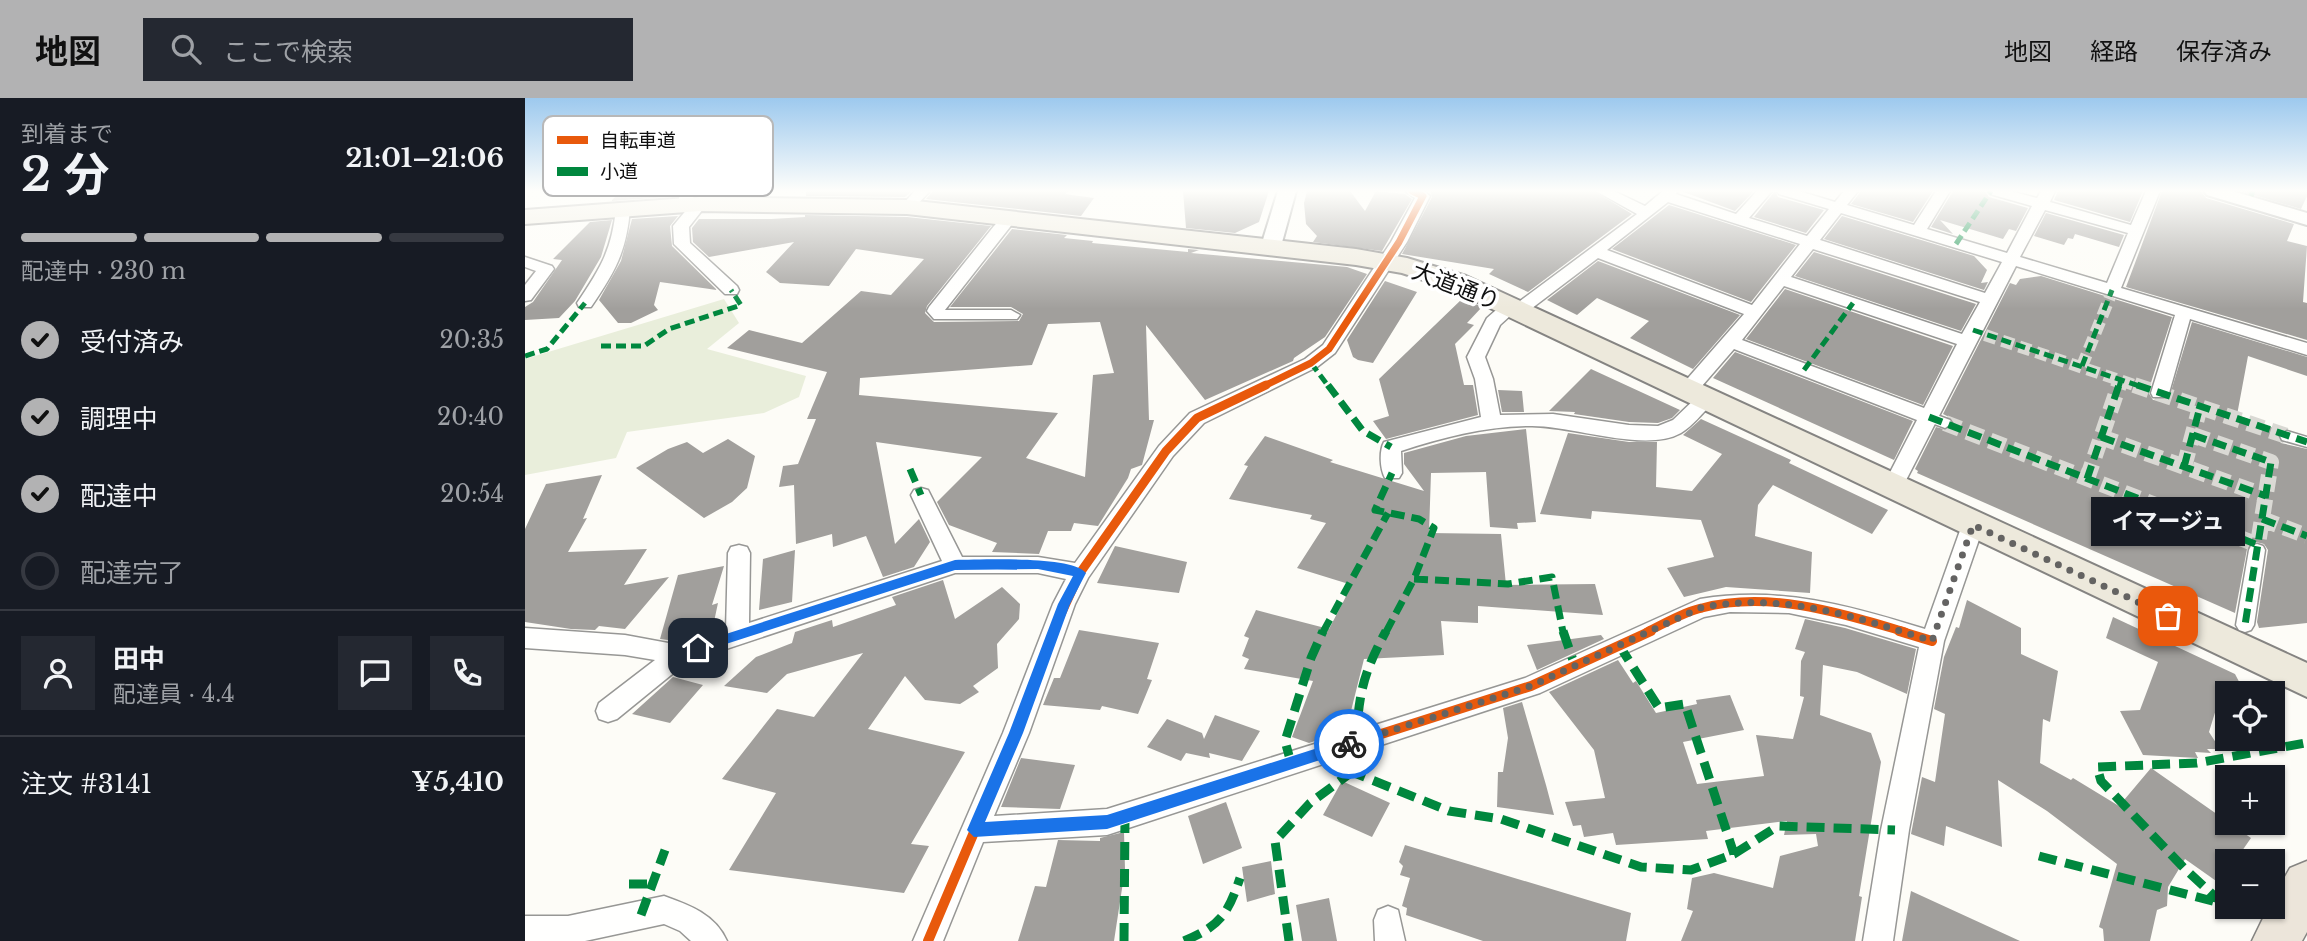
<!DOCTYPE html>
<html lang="ja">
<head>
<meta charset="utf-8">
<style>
  :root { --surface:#171b24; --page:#242831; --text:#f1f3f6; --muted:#9ea1a6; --line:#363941; --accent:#b2b2b3 }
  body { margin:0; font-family:"Libre Baskerville","Noto Sans JP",serif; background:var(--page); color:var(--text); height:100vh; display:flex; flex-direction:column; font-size:26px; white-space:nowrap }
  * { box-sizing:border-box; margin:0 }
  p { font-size:23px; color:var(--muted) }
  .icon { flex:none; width:38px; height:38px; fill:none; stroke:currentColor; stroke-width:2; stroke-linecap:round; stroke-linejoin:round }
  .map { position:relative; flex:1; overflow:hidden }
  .side { display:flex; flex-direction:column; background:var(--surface); width:525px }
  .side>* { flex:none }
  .buttons { position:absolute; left:1690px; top:583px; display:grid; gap:14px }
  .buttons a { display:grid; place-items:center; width:70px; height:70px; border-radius:0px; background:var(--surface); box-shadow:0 2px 5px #0004; font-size:35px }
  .pin { position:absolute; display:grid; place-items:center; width:60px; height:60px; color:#fff; margin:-30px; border-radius:14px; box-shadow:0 4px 10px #0006 }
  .courier { position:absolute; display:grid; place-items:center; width:70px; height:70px; margin:-35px; border:5px solid #1a73e8; border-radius:50%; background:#fff; color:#222; box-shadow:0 2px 9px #0007 }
  .bubble { position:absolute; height:49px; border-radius:0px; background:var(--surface); box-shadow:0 2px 5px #0004; font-size:23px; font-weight:700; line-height:49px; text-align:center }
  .head em { font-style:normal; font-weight:700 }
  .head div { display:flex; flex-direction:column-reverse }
  .head { display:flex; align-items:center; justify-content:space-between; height:119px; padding:0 21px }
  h1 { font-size:46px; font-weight:700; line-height:52px }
  .bar { display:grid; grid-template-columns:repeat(4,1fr); gap:10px 7px; align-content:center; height:84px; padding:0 21px }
  .bar i { height:9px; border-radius:5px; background:var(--line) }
  .bar .on { background:var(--accent) }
  .bar p { grid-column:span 4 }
  .line { display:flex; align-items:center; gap:18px; padding:0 21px; border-top:2px solid var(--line) }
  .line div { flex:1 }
  .round { display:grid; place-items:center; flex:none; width:74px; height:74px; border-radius:0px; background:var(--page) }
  ol { padding:0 21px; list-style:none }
  li { display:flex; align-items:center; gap:21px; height:77px }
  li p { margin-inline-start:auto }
  li .icon { padding:7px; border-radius:50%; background:var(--accent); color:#111; stroke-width:4 }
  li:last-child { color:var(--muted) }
  li i { width:38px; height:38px; border:4px solid var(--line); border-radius:50% }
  header { display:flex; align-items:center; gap:42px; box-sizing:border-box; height:98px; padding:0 35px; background:var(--accent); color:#111 }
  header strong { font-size:33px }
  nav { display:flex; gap:38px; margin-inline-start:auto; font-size:24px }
  .search { width:490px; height:63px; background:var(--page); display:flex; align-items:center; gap:18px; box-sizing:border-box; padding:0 24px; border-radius:0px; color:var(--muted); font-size:26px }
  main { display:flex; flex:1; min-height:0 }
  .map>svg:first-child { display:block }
</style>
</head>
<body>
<header>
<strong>地図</strong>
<div class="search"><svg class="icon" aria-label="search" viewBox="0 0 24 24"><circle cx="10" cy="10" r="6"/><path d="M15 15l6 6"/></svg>ここで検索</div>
<nav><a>地図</a><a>経路</a><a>保存済み</a></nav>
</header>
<main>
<section class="side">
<div class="head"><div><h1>2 分</h1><p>到着まで</p></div><em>21:01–21:06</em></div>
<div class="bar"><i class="on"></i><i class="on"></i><i class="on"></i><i></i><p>配達中 · 230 m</p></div>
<ol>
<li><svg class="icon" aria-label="check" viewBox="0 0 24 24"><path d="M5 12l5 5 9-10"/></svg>受付済み<p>20:35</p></li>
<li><svg class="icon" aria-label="check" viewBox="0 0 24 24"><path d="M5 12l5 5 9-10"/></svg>調理中<p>20:40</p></li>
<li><svg class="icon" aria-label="check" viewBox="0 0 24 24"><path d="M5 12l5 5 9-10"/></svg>配達中<p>20:54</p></li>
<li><i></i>配達完了</li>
</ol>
<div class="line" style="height:126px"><a class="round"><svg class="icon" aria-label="person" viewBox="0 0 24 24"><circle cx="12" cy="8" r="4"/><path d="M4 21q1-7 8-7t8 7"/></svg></a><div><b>田中</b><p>配達員 · 4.4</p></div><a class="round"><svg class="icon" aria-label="chat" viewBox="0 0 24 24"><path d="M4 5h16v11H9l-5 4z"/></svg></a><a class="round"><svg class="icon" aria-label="phone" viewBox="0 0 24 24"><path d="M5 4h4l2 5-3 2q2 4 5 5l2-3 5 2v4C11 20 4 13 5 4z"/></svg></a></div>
<div class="line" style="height:91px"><div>注文 #3141</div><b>¥5,410</b></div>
</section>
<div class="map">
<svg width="1782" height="843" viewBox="0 0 1782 843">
  <rect width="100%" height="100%" fill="#fdfcf7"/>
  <!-- cemetery -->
  <path fill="#e9eedb" d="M199 201 214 225 182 251 281 278 274 299 239 315 102 334 91 360 0 377V261Z"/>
  <!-- building -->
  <path fill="#a19f9c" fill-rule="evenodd" d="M96 93H148L143 99 86 103Z
    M281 93H387L380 99 281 98Z
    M408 93H544L540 96 569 100 556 118 401 101Z
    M658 93H744L734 124 710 135 661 130Z
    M782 93H825L840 113 851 93 880 96 887 101 857 153 788 144 792 138 781 126 779 105Z
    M905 93H1069L1107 116 1003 194 964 176 969 171 877 156 907 99Z
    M1156 93H1229L1210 113Z
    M1250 93 1253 99 1299 112 1281 135 1229 119Z
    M1336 93H1408L1388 124 1326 106Z
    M1428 93H1460L1464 99 1503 110 1491 133 1484 131 1478 141 1415 122 1428 136 1406 129Z
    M1533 93H1618L1605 124 1529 102Z
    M1637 93H1676L1681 100 1769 126 1762 143 1782 148 1778 204 1782 205V242L1601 189Z
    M1715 93H1782V98L1776 111Z
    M1144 107 1271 147 1226 204 1087 151Z
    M1521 115 1599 137 1594 149 1550 136 1548 141 1543 140 1539 147 1509 138Z
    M280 117 382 119 466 128 402 208 400 215 409 224 494 223 498 216 486 209H425L487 131 542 137 539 140 568 143 567 145 663 154V151L674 152 666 155 822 169 842 176 800 239 769 260 768 263 680 302 621 227 624 322H629L617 367 606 371 603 380 573 428 549 425 546 433H523L514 456 467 454 472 445 424 427 412 404 457 359 351 344 370 446 394 421 405 444 389 469 358 479 341 438 308 449 307 436 271 446 269 387 254 389 258 368 273 366 291 321H282L302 274 202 250 224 232 277 245 336 193 366 197 399 161 331 151 304 188 255 185 241 174 269 144 184 159 168 144 167 130 174 121H246L280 119ZM575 224 589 275 568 277 560 379 501 360 533 315 334 297 335 280 507 267 523 226Z
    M153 118 145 128 147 148 192 192 135 184 129 207 133 212 106 225H93L74 202 96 163 107 121Z
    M1317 118 1449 158 1462 172 1456 185 1463 184 1459 192 1299 141Z
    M87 122 76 159 50 203 34 220 0 222V209L8 204 37 162 28 161 65 124Z
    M1289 154 1451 206 1436 233 1270 178Z
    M1073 163 1215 217 1168 271 1105 240 1124 223 1072 200 1052 217 1022 202Z
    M1516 178 1647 219 1623 294 1628 302 1644 300 1667 224 1782 259V278L1723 258 1712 317 1757 333 1752 337 1756 345 1782 351V525L1734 530 1732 524 1743 452 1739 446 1731 444 1722 451 1710 515 1392 375 1393 373 1390 371 1411 329 1422 332 1430 325 1426 320 1418 316 1485 185 1491 187 1495 181Z
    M860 183 892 194 848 265 833 262 828 259 822 242Z
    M1260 191 1428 248 1398 307 1221 241Z
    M938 200 957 209 942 225 949 227 930 246 939 287H948L953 317 861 341 848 323 864 318 854 281Z
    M1210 254 1388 323 1369 362 1188 280Z
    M1066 271 1155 312 1147 320 1133 325 1104 324 1049 316 1050 314 1024 313Z
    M973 292 997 293 999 314H977Z
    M1176 321 1266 362 1264 365 1363 412 1347 436 1248 387 1233 407 1230 438 1287 454 1285 495 1201 489 1159 499 1142 470 1189 459 1176 422 1067 413 1066 421 1015 416 1043 335 1104 344H1132L1131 389 1167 393 1197 356 1158 337Z
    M1001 331 1011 424 992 425 993 431 965 429 961 374 906 375 904 435 976 436 981 487 1070 486 1078 517 953 508V525L916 523 919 557 839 561 821 633 784 645 767 639 788 583 719 571 724 561 717 558 724 540 719 538 731 512 804 531 827 487 772 470 801 425 785 421 787 417 704 401 723 368 719 367 740 338 808 362 805 364 899 393 879 366V355L941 338Z
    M203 341 230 358 222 390 207 404 179 420 111 370 143 351 162 344 178 355Z
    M77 377 58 421 62 420 43 454 122 451 99 487 144 479 100 531 74 528 70 532 46 531 0 524V431L21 386Z
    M590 448 662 464 654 495 572 485Z
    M270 452 267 504 234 512 238 461Z
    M199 468 187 507 193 505 187 533 143 542 135 541 153 477Z
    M418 482 430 521 477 489 495 506 494 521 472 546 473 570 448 588 454 594 435 606 400 602 380 578 343 631 440 654 386 746 404 748 379 795 204 772 251 695 197 681 252 611 289 619 338 555 262 576 242 595 199 588 231 559 267 545 270 534 307 522 308 529 371 507 367 499Z
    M1442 502 1496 530V556L1533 573 1525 624 1518 621 1515 665 1546 682 1548 680 1594 708 1626 670 1726 740 1710 763H1703V773L1694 785 1660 761 1643 789 1642 808 1632 812 1625 843H1579L1578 831 1574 829 1592 766 1522 713 1473 682 1477 749 1421 728 1419 748 1386 736 1397 679 1410 684 1420 616 1409 611 1419 559 1431 529 1434 530Z
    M1588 519 1710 576 1720 595H1696L1684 634 1695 651H1682L1686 655 1670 654 1673 660 1618 657 1595 613 1615 612 1633 564 1581 540Z
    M1280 521 1320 530 1391 551 1382 596 1332 574 1298 567 1295 617 1346 635 1356 664 1334 798 1337 799 1330 843H1156L1168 813 1162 811 1167 780 1189 775 1248 790 1255 758 1293 748 1291 736 1259 737 1262 723 1181 733 1183 741 1091 747 1088 735 1059 739 1056 727 1048 728 1040 704 1080 700 1069 652 1024 594 1093 562 1108 585 1111 583 1131 615 1172 606 1171 602 1205 597 1219 632 1158 644 1172 686 1239 678 1231 637 1268 641 1279 599 1275 598 1276 563 1280 554 1270 551Z
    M554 532 634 545 622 581 627 582 613 616 577 608 575 612 518 607 529 580H535Z
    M1076 537 1079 541 1012 572 1002 547Z
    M148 579 178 587 145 625 107 616Z
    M997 604 1021 687 1029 717 972 709 973 674H978L983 640 978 610Z
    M690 617 735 633 717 663 684 655 685 660 661 655 656 663 622 649 642 621 677 635 679 641Z
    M496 660 550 667 535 711 476 709Z
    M817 683 865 705 847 739 798 717Z
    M701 704 717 750 678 766 663 718Z
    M599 734 600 771 589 843H493L510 788 521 789 533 742 575 743V740Z
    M880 747 1106 815 1101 843H958L881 817 882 810 877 808 885 780 875 777 878 768 874 764Z
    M746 763 750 796 722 804 717 769Z
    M1386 793 1495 843H1377Z
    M804 800 812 843H777L771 807Z"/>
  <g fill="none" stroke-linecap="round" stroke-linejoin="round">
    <!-- pedestrian-tunnel-far1 -->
    <path stroke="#dad9d4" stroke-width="12" stroke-dasharray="12 6" stroke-linecap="butt" d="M1460 237 1615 289
      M1557 268 1585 199
      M1594 289 1596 282"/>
    <!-- pedestrian-tunnel -->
    <path stroke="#dad9d4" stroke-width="16" stroke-dasharray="16 8" stroke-linecap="butt" d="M1609 287 1762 338
      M1420 325 1733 447
      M1668 337 1746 364 1732 452
      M1576 339 1741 398
      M1659 369 1675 309
      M1562 381 1594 287
      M1737 421 1782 438"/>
    <!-- pedestrian casing -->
    <g stroke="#979795" stroke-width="3">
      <path id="pedestrian" d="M1404 314 1425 322 1427 325 1420 330 1399 322 1397 319Z
        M1762 333 1782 339V349L1757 342 1755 338Z
        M1732 446 1738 448 1740 452 1729 527 1726 532 1720 534 1714 532 1711 527 1724 452 1726 448Z"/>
    </g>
    <!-- minor casing -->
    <g stroke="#979795" stroke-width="3">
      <path id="minor" d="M156 93H170L167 106 175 102 182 106 164 129 165 145 212 188 214 192 212 196H200L149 146 148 128 163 110H154L152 107Z
        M390 93H405L387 112H377L375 109Z
        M880 93H898L905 98 882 144 810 255 792 269 679 325 648 358 563 480 550 506 504 635 469 718 582 711 1000 580 1175 501C1256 488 1323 507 1400 531L1437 427 1441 421 1448 419 1455 421 1459 427 1419 543 1384 732 1368 843H1338L1356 732 1394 549 1321 527 1264 515 1205 514 1179 519 1015 595 582 737 458 744 418 843H388L478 635 528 506 541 481 513 475H430L162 564 92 621 83 624 74 621 71 613 74 605 130 562 100 557 0 550V530L100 537 154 547 201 532 203 455 206 449 214 447 222 449 225 455 224 525 417 463 386 397 389 392 396 390 403 392 437 459H513L550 465 634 348 665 315 780 261 798 247 866 144 890 100Z
        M1071 93H1089L1120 108 1138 93H1153L1151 96 1211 116 1232 93H1247L1224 120 1282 138 1304 111 1254 96 1252 93H1274L1310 104 1319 93H1333L1322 107 1389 127 1411 93H1425L1402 131 1482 155 1507 108 1465 96 1463 93H1485L1512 100 1516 93H1530L1525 104 1606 127 1621 93H1635L1596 190 1782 245V257L1665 221 1644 295 1642 299H1628L1626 295 1650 217 1491 168 1377 390 1374 395 1367 397 1360 395 1357 390 1392 322 1209 251 1170 296H1156L1154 292 1156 288 1219 216 1073 160 998 217H986L975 227 960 259 968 281 975 317 1028 316 1104 327 1133 328 1148 322 1174 297H1188L1190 301 1188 305C1177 315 1168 328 1156 335 1121 355 1048 328 1007 328 962 328 919 339 876 353L877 375 874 380H860C855 371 854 353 859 344L956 319 950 281 942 259 962 220 979 205 991 206 1112 116ZM1143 104 1275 146 1227 207 1082 152ZM1520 112 1603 135 1582 185 1495 159ZM1316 115 1477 164 1460 195 1295 142ZM1288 151 1455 204 1437 236 1266 179ZM1259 188 1432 246 1399 310 1217 242Z
        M98 106 105 110C102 153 90 174 66 209H54L52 205C75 171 87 152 91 110Z
        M484 115 492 120 420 212H486L495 217 492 221H409L402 213 404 209 469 128 479 117Z
        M0 159 27 168 29 171 6 202 0 203V187L11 173 0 169Z
        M139 798C164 807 190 816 202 843H166L155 833 139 826 60 843H0V818H43Z
        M863 808 873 812 880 843H850L849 822 853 812Z"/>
    </g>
    <!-- tertiary casing -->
    <g stroke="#979795" stroke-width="4">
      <path id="tertiary" d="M753 93H771L756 148 746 154 736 148Z
        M1679 93H1707L1782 115V127L1682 97Z"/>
    </g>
    <!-- primary casing -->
    <g stroke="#858482" stroke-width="4">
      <path id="primary" d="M175 99 382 102 831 151 882 160 941 178 1782 565V599L923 190 877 175 831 167 382 116 175 113 0 126V112Z"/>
    </g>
    <!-- trunk casing -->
    <g stroke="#858482" stroke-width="3">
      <path id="trunk" d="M1782 763V834L1777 843H1727L1744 808H1748V800L1765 770Z"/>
    </g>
    <!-- pedestrian -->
    <use href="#pedestrian" fill="#fffffe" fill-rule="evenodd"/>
    <!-- minor -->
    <use href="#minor" fill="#fffffe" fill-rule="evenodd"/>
    <!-- tertiary -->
    <use href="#tertiary" fill="#fffffe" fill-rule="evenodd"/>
    <!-- primary -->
    <use href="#primary" fill="#ede9dc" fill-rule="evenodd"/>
    <!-- trunk -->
    <use href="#trunk" fill="#ece5da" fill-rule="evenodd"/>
    <!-- quiet-far2 -->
    <path stroke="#00873e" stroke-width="5" stroke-dasharray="10 5" stroke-linecap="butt" d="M1726 98 1728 93
      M1431 146 1466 93
      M1448 232 1617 289
      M76 248H119L144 231 216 207 206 192
      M0 258 22 251 60 205
      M786 265 804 289
      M1557 268 1587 192
      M1279 272 1328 205
      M1594 289 1596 282"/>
    <!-- quiet-far1 -->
    <path stroke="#00873e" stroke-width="7" stroke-dasharray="14 7" stroke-linecap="butt" d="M803 287 838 333 866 349
      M1612 287 1782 344
      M1404 319 1733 447
      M1668 337 1746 364 1720 527
      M1576 339 1741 398
      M1659 369 1675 309
      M385 371 396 397
      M1562 381 1594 287
      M1737 421 1782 438
      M889 481 983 486 1027 479 1038 534
      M798 534 863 415
      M861 534 889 481 909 430 894 421 850 412 867 375"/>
    <!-- quiet -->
    <path stroke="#00873e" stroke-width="9" stroke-dasharray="18 9" stroke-linecap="butt" d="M1038 533 1050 568
      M1094 547 1134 610 1160 606 1209 756
      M831 644C834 594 838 576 861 533
      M804 653 827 674 924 713 976 721 1116 769 1166 772 1209 756 1253 728 1370 732
      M766 665 760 643 786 560 798 533
      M1514 758 1695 805
      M104 786H128
      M1698 806 1659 770 1576 683 1572 669 1672 665 1780 645
      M116 817 140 752
      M599 843 600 718
      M659 843C695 828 703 816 715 780
      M764 843 750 743 785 705 827 674"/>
    <!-- cycleway-far2 casing -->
    <g stroke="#fff" stroke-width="10">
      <path id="cycleway-far2" d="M737 289 786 265 804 251 874 144 898 98 887 93"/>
    </g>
    <!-- cycleway-far1 casing -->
    <g stroke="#fff" stroke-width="13">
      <path id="cycleway-far1" d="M528 534 555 475 641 353 672 320 741 287
        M1122 534C1139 526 1158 514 1177 510 1244 492 1316 515 1380 534"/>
    </g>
    <!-- cycleway casing -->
    <g stroke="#fff" stroke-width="15">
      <path id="cycleway" d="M1374 533 1407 543
        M449 732 582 724 1006 588 1126 533
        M403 843 491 635 529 533"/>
    </g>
    <!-- cycleway-far2 -->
    <use href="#cycleway-far2" stroke="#e8590c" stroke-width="7"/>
    <!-- cycleway-far1 -->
    <use href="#cycleway-far1" stroke="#e8590c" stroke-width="9"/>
    <!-- cycleway -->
    <use href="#cycleway" stroke="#e8590c" stroke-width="10"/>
  </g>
  <!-- sky -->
  <linearGradient id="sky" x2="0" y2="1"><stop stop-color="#9dc9ee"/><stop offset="0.44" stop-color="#fefefb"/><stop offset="1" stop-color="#fefefb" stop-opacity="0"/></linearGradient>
  <rect width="1782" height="211" fill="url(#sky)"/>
  <!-- route -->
  <path fill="#1a73e8" d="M430 462C455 462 546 457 561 475L545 506 498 635 460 724 582 717 824 640 829 642V651L582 731 449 739 442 732 484 635 533 506 548 478 513 471 430 472 173 555 167 550 173 545Z"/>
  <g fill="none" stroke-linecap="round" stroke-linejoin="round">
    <!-- done -->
    <path stroke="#646362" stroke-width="7" stroke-dasharray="0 12.6" d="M824 646 1006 588 1175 510C1257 493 1330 519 1407 543L1448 427 1643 518"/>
  </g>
  <g text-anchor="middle" stroke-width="7" stroke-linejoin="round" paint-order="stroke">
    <!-- street labels -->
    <g font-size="23" fill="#111" stroke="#fff">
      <text transform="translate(931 188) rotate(21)" y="8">大道通り</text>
    </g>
  </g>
  <!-- legend -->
  <rect x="18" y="18" width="230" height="80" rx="10" fill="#fff" stroke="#b8b8b8" stroke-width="2"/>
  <rect x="32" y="38" width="31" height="8" fill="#e8590c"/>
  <rect x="32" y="69" width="31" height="9" fill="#00873e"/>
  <g font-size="19" fill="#111">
    <text x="75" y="49">自転車道</text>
    <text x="75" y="80">小道</text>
  </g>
</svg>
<div class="buttons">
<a><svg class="icon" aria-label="locate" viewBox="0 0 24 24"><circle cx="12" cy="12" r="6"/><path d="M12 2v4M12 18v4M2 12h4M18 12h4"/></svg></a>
<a>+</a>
<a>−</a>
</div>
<div class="pin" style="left:1643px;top:518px;background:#ea580c"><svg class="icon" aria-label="bag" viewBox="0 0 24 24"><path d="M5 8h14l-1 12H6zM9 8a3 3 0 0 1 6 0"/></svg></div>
<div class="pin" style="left:173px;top:550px;background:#1f2937"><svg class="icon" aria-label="home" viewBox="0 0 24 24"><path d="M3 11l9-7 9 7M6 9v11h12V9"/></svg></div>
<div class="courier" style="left:824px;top:646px"><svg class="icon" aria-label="bike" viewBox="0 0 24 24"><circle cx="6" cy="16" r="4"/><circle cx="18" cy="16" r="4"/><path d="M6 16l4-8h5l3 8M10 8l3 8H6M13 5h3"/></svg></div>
<div class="bubble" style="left:1566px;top:399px;width:154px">イマージュ</div>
</div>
</main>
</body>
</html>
